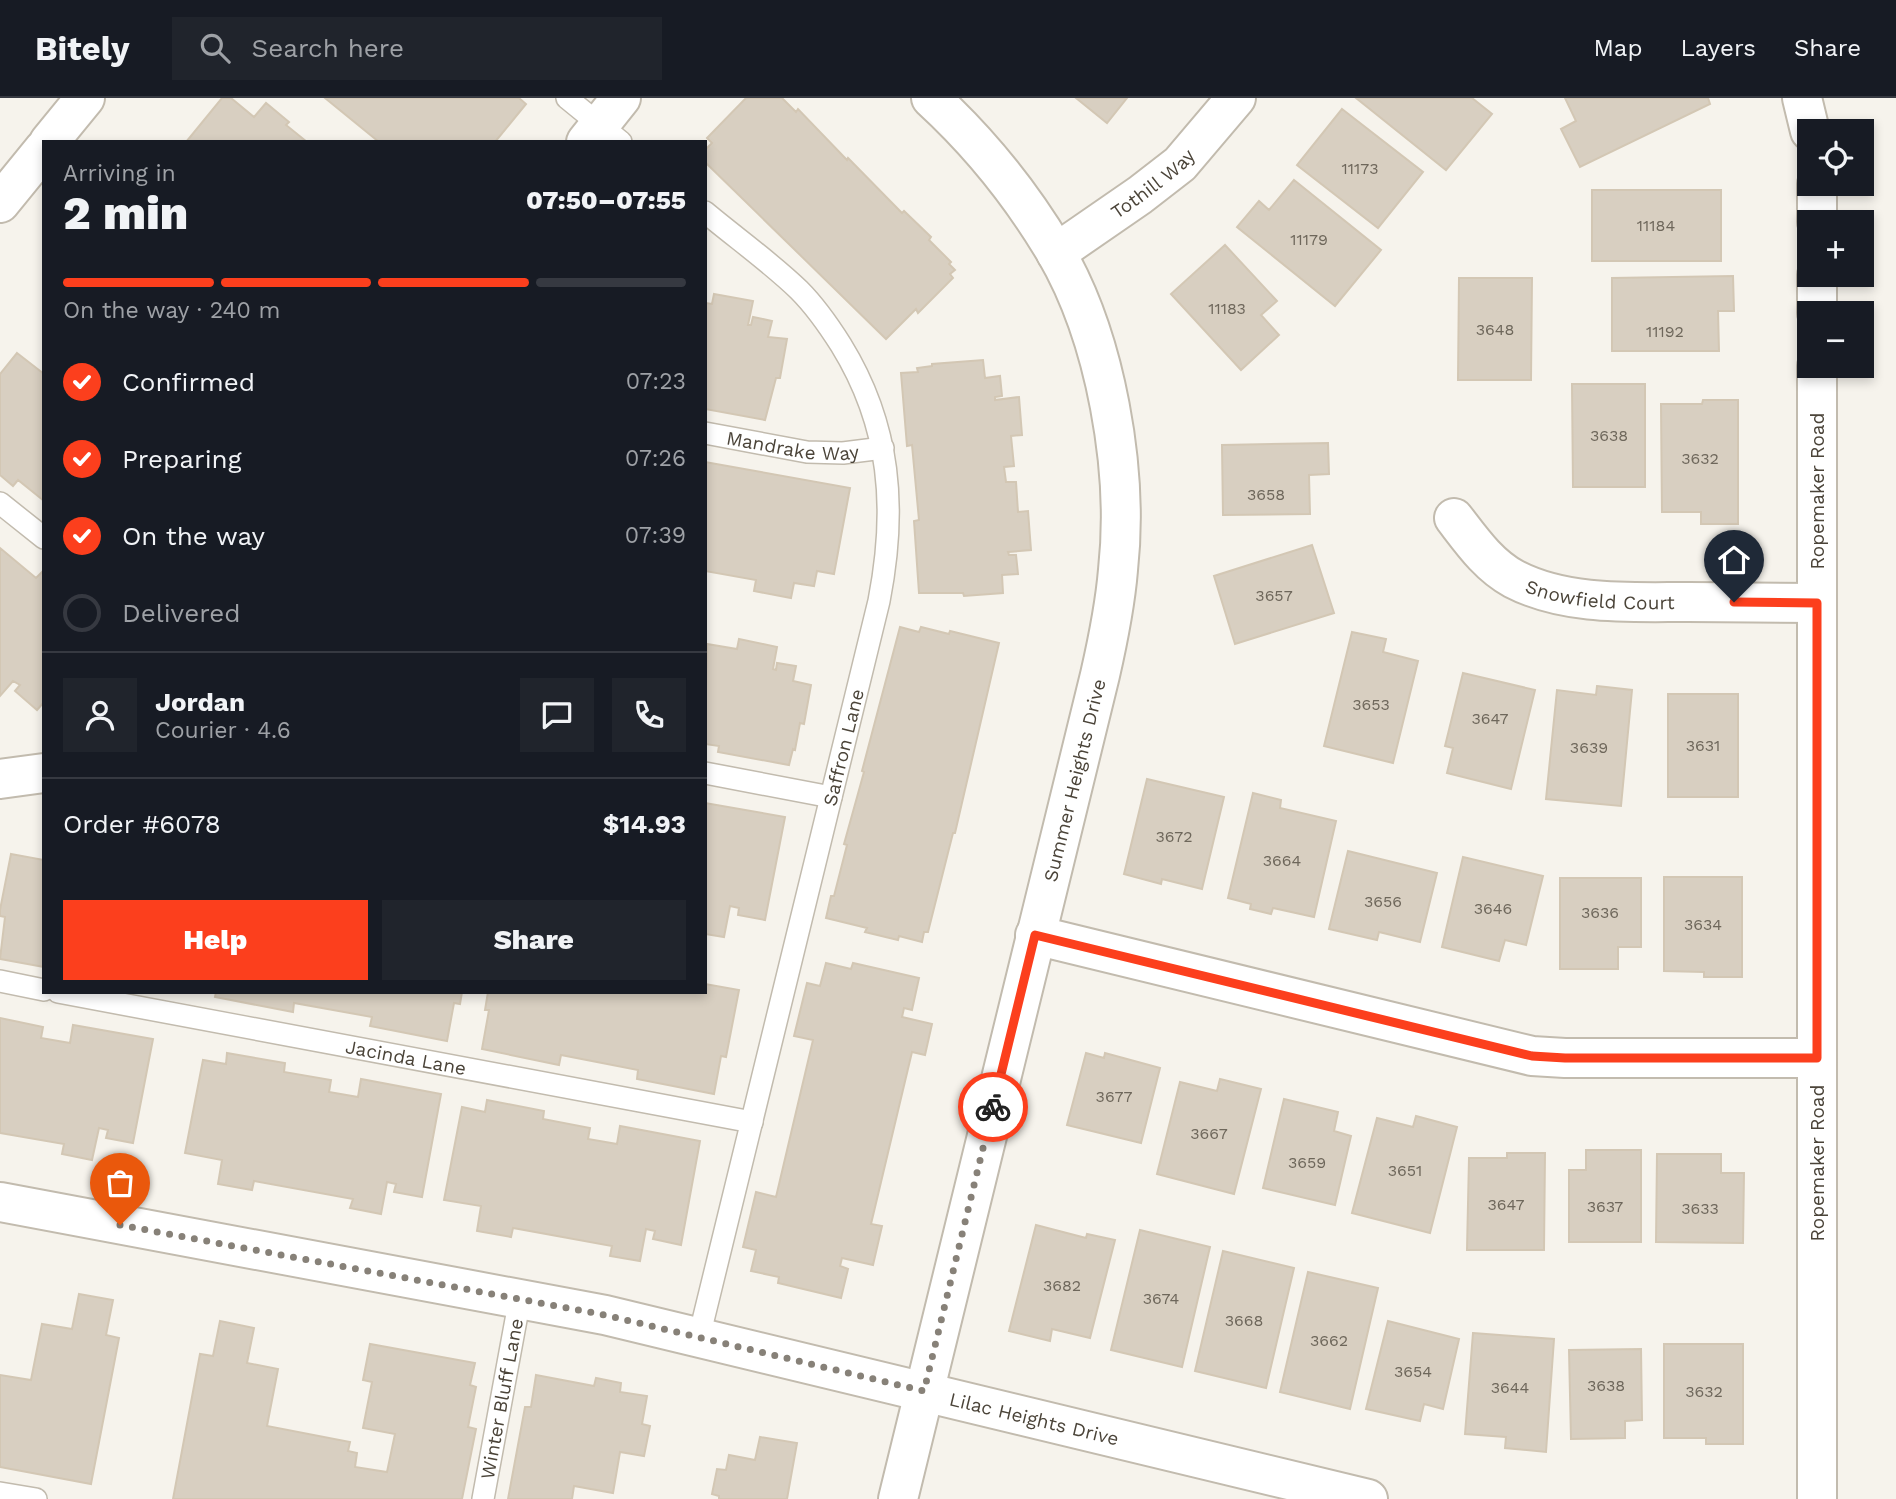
<!DOCTYPE html>
<html lang="en">
<head>
<meta charset="utf-8">
<style>
  :root { --surface:#171b24; --page:#20242c; --text:#f1f3f6; --muted:#9ea1a6; --line:#363941; --accent:#fc3f1d }
  body { margin:0; font-family:"Work Sans",sans-serif; background:var(--page); color:var(--text); height:100vh; display:flex; flex-direction:column; font-size:26px; white-space:nowrap }
  * { box-sizing:border-box; margin:0 }
  p { font-size:23px; color:var(--muted) }
  .icon { flex:none; width:38px; height:38px; fill:none; stroke:currentColor; stroke-width:2; stroke-linecap:round; stroke-linejoin:round }
  .map { position:relative; flex:1; overflow:hidden }
  .side { position:absolute; left:42px; top:42px; width:665px; height:854px; display:flex; flex-direction:column; background:var(--surface); border-radius:0px; box-shadow:0 4px 10px #0003 }
  .side>* { flex:none }
  .tools { position:absolute; left:1797px; top:21px; display:grid; gap:14px }
  .tools a { display:grid; place-items:center; width:77px; height:77px; border-radius:0px; background:var(--surface); box-shadow:0 4px 10px #0003; font-size:35px }
  .pin { position:absolute; display:grid; place-items:center; width:60px; height:60px; color:#fff; margin:-72px -30px; border-radius:50% 50% 50% 0; rotate:-45deg; box-shadow:0 0 7px #0007 }
  .pin .icon { rotate:45deg }
  .courier { position:absolute; display:grid; place-items:center; width:70px; height:70px; margin:-35px; border:5px solid #fc3f1d; border-radius:50%; background:#fff; color:#222; box-shadow:0 2px 9px #0007 }
  .head em { font-style:normal; font-weight:800 }
  .head div { display:flex; flex-direction:column-reverse }
  .head { display:flex; align-items:center; justify-content:space-between; height:119px; padding:0 21px }
  h1 { font-size:46px; font-weight:800; line-height:52px }
  .bar { display:grid; grid-template-columns:repeat(4,1fr); gap:10px 7px; align-content:center; height:84px; padding:0 21px }
  .bar i { height:9px; border-radius:5px; background:var(--line) }
  .bar .active { background:var(--accent) }
  .bar p { grid-column:span 4 }
  .line { display:flex; align-items:center; gap:18px; padding:0 21px; border-top:2px solid var(--line) }
  .line div { flex:1 }
  .round { display:grid; place-items:center; flex:none; width:74px; height:74px; border-radius:0px; background:var(--page) }
  ol { padding:0 21px; list-style:none }
  li { display:flex; align-items:center; gap:21px; height:77px }
  li p { margin-inline-start:auto }
  li .icon { padding:7px; border-radius:50%; background:var(--accent); color:#fff; stroke-width:4 }
  li:last-child { color:var(--muted) }
  li i { width:38px; height:38px; border:4px solid var(--line); border-radius:50% }
  .primary-button { display:flex; gap:14px; margin-top:auto; padding:14px 21px }
  .primary-button a { flex:1; height:80px; border-radius:0px; background:var(--accent); color:#fff; font-size:28px; font-weight:800; line-height:80px; text-align:center }
  .primary-button a+a { background:var(--page); color:var(--text) }
  header { display:flex; align-items:center; gap:42px; box-sizing:border-box; height:98px; padding:0 35px; background:var(--surface); border-bottom:2px solid var(--line) }
  header strong { font-size:33px }
  nav { display:flex; gap:38px; margin-inline-start:auto; font-size:24px }
  .search { width:490px; height:63px; background:var(--page); display:flex; align-items:center; gap:18px; box-sizing:border-box; padding:0 24px; border-radius:0px; color:var(--muted); font-size:26px }
  .map>svg:first-child { display:block }
</style>
</head>
<body>
<header>
<strong>Bitely</strong>
<div class="search"><svg class="icon" aria-label="search" viewBox="0 0 24 24"><circle cx="10" cy="10" r="6"/><path d="M15 15l6 6"/></svg>Search here</div>
<nav><a>Map</a><a>Layers</a><a>Share</a></nav>
</header>
<div class="map">
<svg width="1896" height="1401" viewBox="0 0 1896 1401">
  <rect width="100%" height="100%" fill="#f6f3ec"/>
  <!-- building -->
  <path fill="#d8cfc1" stroke="#d3c7b4" stroke-width="2" d="M222 0H231L254 19 266 5 289 24 286 27 307 44H186Z
    M325 0H519L526 6 495 44H379Z
    M746 0H782L796 14 798 11 847 62 848 60 902 115 904 113 931 139 929 142 951 164 949 166 955 172 950 176 953 180 918 215 916 211 886 241 705 64V52L712 45 707 40Z
    M1076 0H1127L1107 25Z
    M1356 0H1472L1492 16 1446 72Z
    M1565 0H1708L1710 6 1580 69 1561 31 1576 23Z
    M1342 11 1423 74 1378 130 1297 67Z
    M1294 82 1381 152 1335 208 1237 129 1259 103 1269 112Z
    M1592 92H1721V163H1592Z
    M1225 147 1277 203 1261 217 1279 237 1241 272 1171 196Z
    M1733 178 1734 213H1718L1719 253H1612V180Z
    M1459 180H1532L1531 282H1458Z
    M714 196 753 203 748 227H751L753 219 772 223 768 239 787 241 780 280H776L765 322 705 311V205L712 206Z
    M17 255 44 276V403L18 382 13 388 0 377V276Z
    M983 262 985 280 1000 278 1002 298 995 299V302L1019 299 1022 337 1011 338 1014 368 1004 369 1006 384H1016L1018 414 1028 413 1031 452 1008 454 1009 457H1016L1018 476 1002 477 1003 495 964 498 963 495H919L914 423 919 422 912 347 907 348 901 275 918 274 917 270 932 268V266Z
    M1572 286H1645V389H1573Z
    M1703 302H1738V426H1701V414H1662L1661 306H1702Z
    M1328 345 1329 376 1309 377 1310 416 1223 417 1222 347Z
    M705 364 850 390 834 476 817 473 814 488 794 485 791 500 754 493 756 482 705 473Z
    M1312 447 1334 515 1235 546 1214 478Z
    M0 450 36 480 44 472V604L37 612 15 593 20 587 13 583 0 598Z
    M900 529 919 534 921 529 949 536 950 533 999 545 955 735H953L928 834H924L922 844 899 838 898 842 865 834 867 830 826 820 831 798H834L847 747 844 746 864 674 862 673Z
    M1352 534 1386 541 1383 554 1418 563 1393 665 1324 648Z
    M739 541 777 549 773 571 776 572 777 565 796 568 793 583 811 587 804 626 800 625 795 652 793 651 789 667 718 654 719 648 705 646 707 546 737 551Z
    M1463 575 1535 592 1511 691 1447 675 1453 650 1445 648Z
    M1597 588 1632 592 1621 708 1546 701 1557 592 1596 597Z
    M1668 596H1738V699H1668Z
    M1147 681 1224 699 1202 791 1162 781 1161 786 1124 776Z
    M1253 695 1281 702 1280 710 1336 723 1314 819 1273 810 1271 816 1250 811 1251 806 1228 800Z
    M705 705 785 719 765 822 738 817 739 810 730 808 724 839 705 836Z
    M1348 753 1437 775 1420 844 1379 834 1377 842 1329 831Z
    M11 756 44 762V869L0 861 5 819 0 818V812Z
    M1463 759 1543 778 1526 847 1505 842 1499 863 1442 849Z
    M1664 779H1742V879H1704V874L1664 873Z
    M1560 780H1641V849H1618V871H1560Z
    M826 865 851 871 853 865 919 880 912 912 904 910 902 919 932 926 925 957 912 954 871 1126 882 1128 873 1167 842 1160 840 1168 848 1171 841 1200 778 1185 779 1179 751 1173 756 1152 743 1149 756 1094 776 1099 813 942 794 938 807 885 820 888Z
    M705 886 739 892 726 959 721 958 714 996 637 981 638 972 561 957 559 967 482 951 489 912H485L488 894H705Z
    M216 894H462L460 906 454 905 447 943 370 928 372 919 294 905 293 914 215 899Z
    M0 920 43 929 41 940 70 945 73 927 153 941 133 1045 106 1040 108 1032 99 1030 92 1062 62 1056 64 1046 0 1035Z
    M227 955 285 965 284 974 331 982 329 994 358 999 361 981 441 996 422 1099 394 1094 396 1086 387 1084 381 1116 350 1110 353 1101 254 1083 252 1092 218 1086 222 1062 185 1055 203 962 226 966Z
    M1086 955 1104 960 1105 955 1160 970 1141 1045 1067 1027Z
    M1220 981 1261 991 1234 1096 1157 1076 1180 984 1217 993Z
    M1284 1001 1338 1014 1334 1033 1351 1038 1335 1107 1263 1090Z
    M487 1002 544 1013 543 1021 590 1030 588 1041 617 1046 620 1028 700 1043 681 1147 653 1141 655 1133 646 1131 640 1163 610 1158 612 1148 513 1130 511 1139 477 1133 481 1108 444 1102 462 1009 485 1014Z
    M1416 1018 1457 1029 1430 1135 1352 1115 1377 1020 1413 1029Z
    M1586 1052H1641V1144H1569V1072H1586Z
    M1507 1055H1545L1544 1152H1467L1469 1060H1507Z
    M1657 1056H1721V1075H1744L1743 1145 1656 1144Z
    M1036 1127 1086 1140 1087 1136 1115 1142 1090 1240 1052 1231 1050 1243 1009 1233Z
    M1140 1132 1210 1149 1182 1269 1111 1252Z
    M1223 1153 1294 1170 1266 1290 1195 1273Z
    M1308 1174 1378 1190 1350 1311 1280 1294Z
    M79 1196 113 1202 106 1237 119 1240 91 1386 0 1369V1277L31 1282 42 1226 72 1231Z
    M220 1223 254 1230 247 1265 278 1271 267 1328 350 1344 348 1353 357 1355 355 1369 387 1374 395 1336 363 1330 372 1284 363 1282 370 1246 475 1265 470 1287 476 1289 468 1329 476 1331 462 1401H173L200 1256 213 1258Z
    M1388 1223 1459 1241 1443 1311 1424 1306 1420 1323 1366 1311Z
    M1473 1235 1554 1241 1546 1354 1505 1350 1506 1339 1465 1336Z
    M1664 1246H1743V1346H1706V1340H1664Z
    M1641 1251 1642 1322 1625 1323V1340L1571 1341 1569 1252Z
    M536 1277 594 1288 596 1280 621 1285 620 1294 647 1298 642 1326 650 1328 644 1358 620 1354 613 1395 574 1388 572 1401H508L525 1309H531Z
    M760 1339 797 1345 787 1401H719V1398L712 1396 717 1371 726 1372 729 1357 755 1362Z"/>
  <g fill="none" stroke-linecap="round" stroke-linejoin="round">
    <!-- service casing -->
    <g stroke="#c2bbae" stroke-width="24">
      <g id="service">
        <path d="M567 0 621 44"/>
        <path id="s1" d="M705 335 807 354 843 355 883 350"/>
        <path d="M0 405 44 440"/>
        <path d="M705 675 831 699"/>
        <path d="M0 883 44 892"/>
        <path id="s2" d="M58 894 752 1024"/>
        <path id="s3" d="M699 1239 879 503C897 411 891 328 841 247 829 228 815 208 799 192 770 164 736 140 705 114"/>
        <path d="M0 1395 36 1401"/>
        <path id="s4" d="M483 1401 520 1200"/>
      </g>
    </g>
    <!-- minor casing -->
    <g stroke="#c2bbae" stroke-width="42">
      <g id="minor">
        <path d="M1802 0 1810 33"/>
        <path d="M586 44 621 0"/>
        <path d="M1817 86V124"/>
        <path id="s5" d="M1056 155 1140 97 1180 66 1236 0"/>
        <path d="M1817 177V215"/>
        <path d="M1817 268V1401"/>
        <path id="s6" d="M1454 420C1471 442 1488 467 1514 481 1566 508 1631 504 1688 504 1731 504 1774 505 1817 505"/>
        <path d="M0 681 44 675"/>
        <path d="M1035 837 1532 958 1565 960H1817"/>
        <path id="s7" d="M0 1104 605 1217 1368 1401"/>
      </g>
    </g>
    <!-- tertiary casing -->
    <g stroke="#c2bbae" stroke-width="42">
      <g id="tertiary">
        <path d="M49 44 85 0"/>
        <path d="M0 105 44 51"/>
        <path id="s8" d="M898 1401 1100 577C1108 542 1115 508 1118 472 1129 372 1106 240 1055 153 1021 96 980 45 931 0"/>
      </g>
    </g>
    <!-- service -->
    <use href="#service" stroke="#fff" stroke-width="21"/>
    <!-- minor -->
    <use href="#minor" stroke="#fff" stroke-width="38"/>
    <!-- tertiary -->
    <use href="#tertiary" stroke="#fff" stroke-width="38"/>
  </g>
  <g fill="none" stroke-linecap="round" stroke-linejoin="round">
    <!-- done -->
    <path stroke="#878178" stroke-width="7" stroke-dasharray="0 12.6" d="M120 1127 605 1217 924 1293 993 1009"/>
    <!-- route -->
    <path stroke="#fc3f1d" stroke-width="9" d="M993 1009 1035 837 1532 958 1565 960H1817V505L1734 504"/>
  </g>
  <g text-anchor="middle" stroke-width="5" stroke-linejoin="round" paint-order="stroke">
    <!-- number labels -->
    <g font-size="16" fill="#6e675b">
      <text x="1360" y="76">11173</text>
      <text x="1656" y="133">11184</text>
      <text x="1309" y="147">11179</text>
      <text x="1227" y="216">11183</text>
      <text x="1495" y="237">3648</text>
      <text x="1665" y="239">11192</text>
      <text x="1609" y="343">3638</text>
      <text x="1700" y="366">3632</text>
      <text x="1266" y="402">3658</text>
      <text x="1274" y="503">3657</text>
      <text x="1371" y="612">3653</text>
      <text x="1490" y="626">3647</text>
      <text x="1703" y="653">3631</text>
      <text x="1589" y="655">3639</text>
      <text x="1174" y="744">3672</text>
      <text x="1282" y="768">3664</text>
      <text x="1383" y="809">3656</text>
      <text x="1493" y="816">3646</text>
      <text x="1600" y="820">3636</text>
      <text x="1703" y="832">3634</text>
      <text x="1114" y="1004">3677</text>
      <text x="1209" y="1041">3667</text>
      <text x="1307" y="1070">3659</text>
      <text x="1405" y="1078">3651</text>
      <text x="1506" y="1112">3647</text>
      <text x="1605" y="1114">3637</text>
      <text x="1700" y="1116">3633</text>
      <text x="1062" y="1193">3682</text>
      <text x="1161" y="1206">3674</text>
      <text x="1244" y="1228">3668</text>
      <text x="1329" y="1248">3662</text>
      <text x="1413" y="1279">3654</text>
      <text x="1606" y="1293">3638</text>
      <text x="1510" y="1295">3644</text>
      <text x="1704" y="1299">3632</text>
    </g>
    <!-- street labels -->
    <g font-size="19" fill="#4b4439" stroke="#fff">
      <text dy="7" stroke="none"><textPath href="#s5" startOffset="119">Tothill Way</textPath></text>
      <text dy="7" stroke="none"><textPath href="#s1" startOffset="89">Mandrake Way</textPath></text>
      <text transform="translate(1817 393) rotate(-90)" y="7">Ropemaker Road</text>
      <text dy="7" stroke="none"><textPath href="#s6" startOffset="175">Snowfield Court</textPath></text>
      <text dy="7" stroke="none"><textPath href="#s3" startOffset="607">Saffron Lane</textPath></text>
      <text dy="7" stroke="none"><textPath href="#s8" startOffset="740">Summer Heights Drive</textPath></text>
      <text dy="7" stroke="none"><textPath href="#s2" startOffset="354">Jacinda Lane</textPath></text>
      <text transform="translate(1817 1065) rotate(-90)" y="7">Ropemaker Road</text>
      <text dy="7" stroke="none"><textPath href="#s4" startOffset="102">Winter Bluff Lane</textPath></text>
      <text dy="7" stroke="none"><textPath href="#s7" startOffset="1057">Lilac Heights Drive</textPath></text>
    </g>
  </g>
</svg>
<div class="tools">
<a><svg class="icon" aria-label="locate" viewBox="0 0 24 24"><circle cx="12" cy="12" r="6"/><path d="M12 2v4M12 18v4M2 12h4M18 12h4"/></svg></a>
<a>+</a>
<a>−</a>
</div>
<div class="pin" style="left:120px;top:1127px;background:#ea580c"><svg class="icon" aria-label="bag" viewBox="0 0 24 24"><path d="M5 8h14l-1 12H6zM9 8a3 3 0 0 1 6 0"/></svg></div>
<div class="pin" style="left:1734px;top:504px;background:#1f2937"><svg class="icon" aria-label="home" viewBox="0 0 24 24"><path d="M3 11l9-7 9 7M6 9v11h12V9"/></svg></div>
<div class="courier" style="left:993px;top:1009px"><svg class="icon" aria-label="bike" viewBox="0 0 24 24"><circle cx="6" cy="16" r="4"/><circle cx="18" cy="16" r="4"/><path d="M6 16l4-8h5l3 8M10 8l3 8H6M13 5h3"/></svg></div>
<section class="side">
<div class="head"><div><h1>2 min</h1><p>Arriving in</p></div><em>07:50–07:55</em></div>
<div class="bar"><i class="active"></i><i class="active"></i><i class="active"></i><i></i><p>On the way · 240 m</p></div>
<ol>
<li><svg class="icon" aria-label="check" viewBox="0 0 24 24"><path d="M5 12l5 5 9-10"/></svg>Confirmed<p>07:23</p></li>
<li><svg class="icon" aria-label="check" viewBox="0 0 24 24"><path d="M5 12l5 5 9-10"/></svg>Preparing<p>07:26</p></li>
<li><svg class="icon" aria-label="check" viewBox="0 0 24 24"><path d="M5 12l5 5 9-10"/></svg>On the way<p>07:39</p></li>
<li><i></i>Delivered</li>
</ol>
<div class="line" style="height:126px"><a class="round"><svg class="icon" aria-label="person" viewBox="0 0 24 24"><circle cx="12" cy="8" r="4"/><path d="M4 21q1-7 8-7t8 7"/></svg></a><div><b>Jordan</b><p>Courier · 4.6</p></div><a class="round"><svg class="icon" aria-label="chat" viewBox="0 0 24 24"><path d="M4 5h16v11H9l-5 4z"/></svg></a><a class="round"><svg class="icon" aria-label="phone" viewBox="0 0 24 24"><path d="M5 4h4l2 5-3 2q2 4 5 5l2-3 5 2v4C11 20 4 13 5 4z"/></svg></a></div>
<div class="line" style="height:91px"><div>Order #6078</div><b>$14.93</b></div>
<div class="primary-button"><a>Help</a><a>Share</a></div>
</section>
</div>
</body>
</html>
